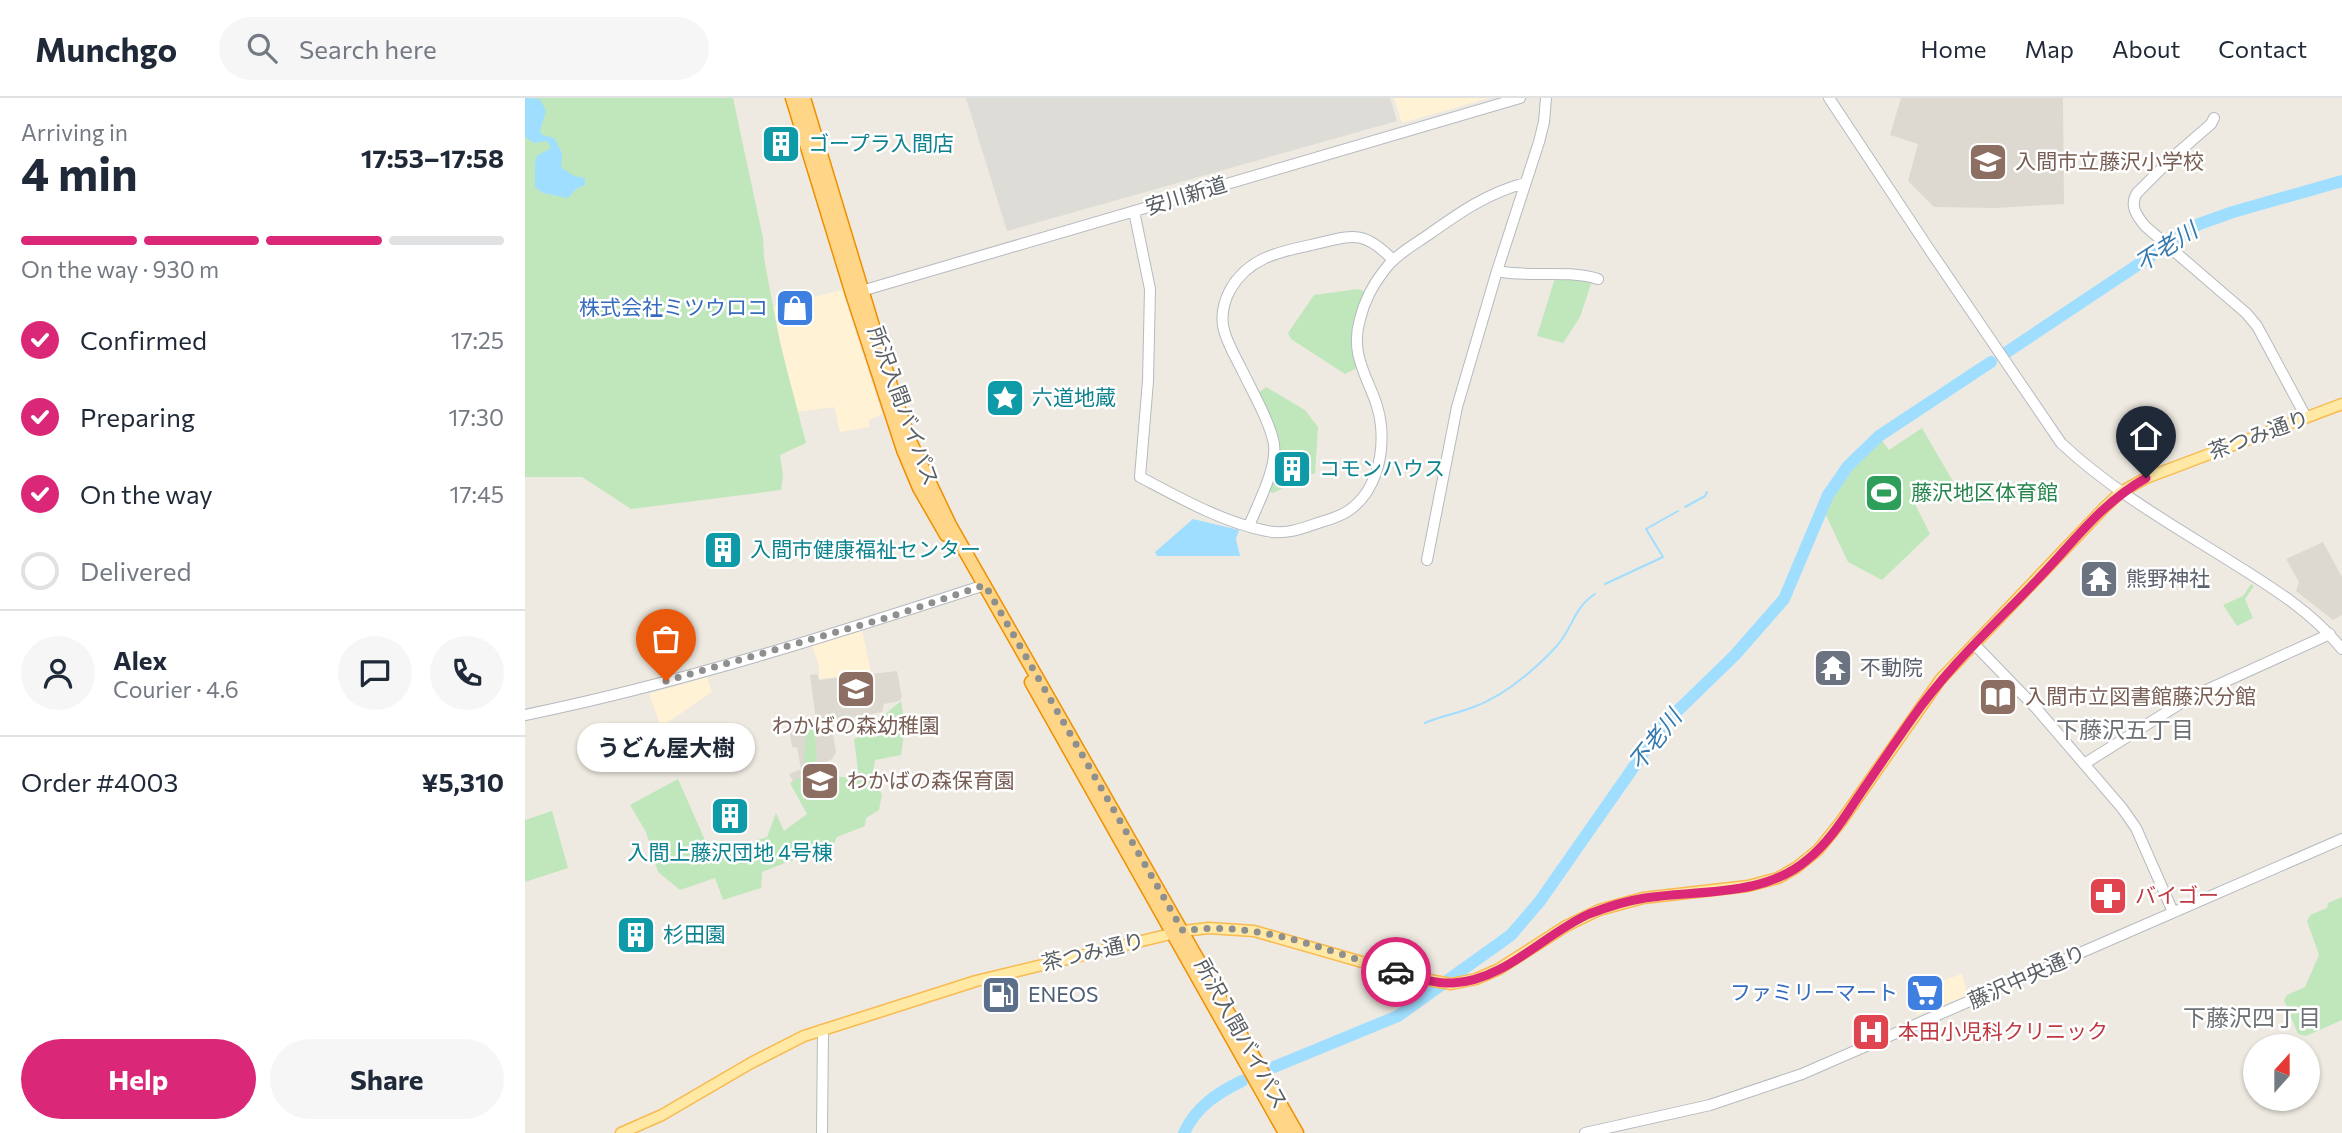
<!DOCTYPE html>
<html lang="en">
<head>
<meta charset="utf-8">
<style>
  :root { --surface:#fff; --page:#f6f6f7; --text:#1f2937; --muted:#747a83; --line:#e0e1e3; --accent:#db2777 }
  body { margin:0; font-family:Commissioner,"Noto Sans JP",sans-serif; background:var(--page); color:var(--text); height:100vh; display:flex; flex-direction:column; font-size:26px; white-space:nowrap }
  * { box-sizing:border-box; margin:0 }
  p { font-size:23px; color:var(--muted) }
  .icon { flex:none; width:38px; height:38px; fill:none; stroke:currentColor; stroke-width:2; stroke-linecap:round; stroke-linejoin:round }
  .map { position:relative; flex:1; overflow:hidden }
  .side { display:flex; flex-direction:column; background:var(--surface); width:525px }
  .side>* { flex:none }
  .needle { width:46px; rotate:21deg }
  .tools { position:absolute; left:1718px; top:936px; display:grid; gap:14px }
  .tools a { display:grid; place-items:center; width:77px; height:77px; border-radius:50%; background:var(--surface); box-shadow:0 2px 5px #0004; font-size:35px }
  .pin { position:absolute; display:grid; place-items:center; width:60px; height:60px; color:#fff; margin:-72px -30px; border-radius:50% 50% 50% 0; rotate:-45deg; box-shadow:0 0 7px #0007 }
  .pin .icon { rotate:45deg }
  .courier { position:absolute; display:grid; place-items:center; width:70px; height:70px; margin:-35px; border:5px solid #db2777; border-radius:50%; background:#fff; color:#222; box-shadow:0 2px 9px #0007 }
  .bubble { position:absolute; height:49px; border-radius:24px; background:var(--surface); box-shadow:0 2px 5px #0004; font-size:23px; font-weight:700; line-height:49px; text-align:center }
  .headline em { font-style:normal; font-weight:700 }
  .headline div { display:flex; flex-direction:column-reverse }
  .headline { display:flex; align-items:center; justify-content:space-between; height:119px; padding:0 21px }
  h1 { font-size:46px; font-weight:700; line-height:52px }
  .bar { display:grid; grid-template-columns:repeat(4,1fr); gap:10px 7px; align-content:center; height:84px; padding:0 21px }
  .bar i { height:9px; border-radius:5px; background:var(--line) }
  .bar .on { background:var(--accent) }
  .bar p { grid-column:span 4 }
  .line { display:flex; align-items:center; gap:18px; padding:0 21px; border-top:2px solid var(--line) }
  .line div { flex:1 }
  .round { display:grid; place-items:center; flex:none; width:74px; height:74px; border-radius:37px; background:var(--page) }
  ol { padding:0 21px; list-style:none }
  li { display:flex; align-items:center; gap:21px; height:77px }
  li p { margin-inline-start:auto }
  li .icon { padding:7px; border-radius:50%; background:var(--accent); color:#fff; stroke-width:4 }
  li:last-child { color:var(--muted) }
  li i { width:38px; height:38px; border:4px solid var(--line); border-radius:50% }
  .action { display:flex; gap:14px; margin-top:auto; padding:14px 21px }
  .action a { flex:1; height:80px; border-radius:42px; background:var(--accent); color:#fff; font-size:28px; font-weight:700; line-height:80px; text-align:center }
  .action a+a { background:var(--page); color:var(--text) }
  header { display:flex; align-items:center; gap:42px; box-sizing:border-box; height:98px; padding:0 35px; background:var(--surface); border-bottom:2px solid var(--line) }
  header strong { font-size:33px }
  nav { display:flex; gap:38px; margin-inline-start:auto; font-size:24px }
  .search { width:490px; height:63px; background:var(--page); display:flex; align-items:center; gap:18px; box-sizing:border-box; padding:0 24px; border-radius:38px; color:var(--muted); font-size:26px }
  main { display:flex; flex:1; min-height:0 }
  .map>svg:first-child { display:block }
</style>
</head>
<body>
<header>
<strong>Munchgo</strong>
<div class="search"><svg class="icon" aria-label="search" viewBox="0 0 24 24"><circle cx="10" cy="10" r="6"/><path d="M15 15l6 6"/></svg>Search here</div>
<nav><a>Home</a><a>Map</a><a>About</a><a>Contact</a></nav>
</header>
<main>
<section class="side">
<div class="headline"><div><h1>4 min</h1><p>Arriving in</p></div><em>17:53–17:58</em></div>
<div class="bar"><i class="on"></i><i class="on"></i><i class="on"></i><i></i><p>On the way · 930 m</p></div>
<ol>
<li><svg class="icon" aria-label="check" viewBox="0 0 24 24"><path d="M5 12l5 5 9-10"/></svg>Confirmed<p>17:25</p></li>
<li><svg class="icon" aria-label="check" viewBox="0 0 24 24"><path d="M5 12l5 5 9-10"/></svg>Preparing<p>17:30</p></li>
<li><svg class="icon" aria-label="check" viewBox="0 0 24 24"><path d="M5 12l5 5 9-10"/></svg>On the way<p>17:45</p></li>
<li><i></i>Delivered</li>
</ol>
<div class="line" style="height:126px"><a class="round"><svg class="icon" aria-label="person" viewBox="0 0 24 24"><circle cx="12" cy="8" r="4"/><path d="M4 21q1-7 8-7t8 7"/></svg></a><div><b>Alex</b><p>Courier · 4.6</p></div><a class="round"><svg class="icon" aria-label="chat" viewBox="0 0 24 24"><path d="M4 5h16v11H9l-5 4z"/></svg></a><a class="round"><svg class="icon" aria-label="phone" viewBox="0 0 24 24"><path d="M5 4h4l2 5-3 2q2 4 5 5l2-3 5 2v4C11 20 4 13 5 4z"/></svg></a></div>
<div class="line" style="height:91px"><div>Order #4003</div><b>¥5,310</b></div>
<div class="action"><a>Help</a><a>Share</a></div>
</section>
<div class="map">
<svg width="1817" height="1035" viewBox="0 0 1817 1035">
  <rect width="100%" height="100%" fill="#eeeae1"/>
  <!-- commercial -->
  <path fill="#fff2d5" d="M869 0H964L877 25Z
    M317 192 357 316 344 322V329L315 334 309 309 271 314 248 209Z
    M337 532 346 575 294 581V568L287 548Z
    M182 579 187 594 136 629 124 596Z
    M1437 876 1443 897 1392 917 1386 893Z"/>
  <!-- industrial -->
  <path fill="#dedcd6" d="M441 0H865L872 23 482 133Z"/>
  <!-- education -->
  <path fill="#ded9d0" d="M1376 0H1538L1539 106 1470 110 1409 109 1383 83 1393 46 1365 37Z
    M1798 444 1817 479V517L1808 522 1771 493 1774 484 1761 461Z
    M372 573 377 599 374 603 359 606 357 614 300 625 298 621 291 622 285 577 292 576 294 582Z
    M294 626 297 631H307L311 654 307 661 294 667 305 683 298 740 264 676 276 671 272 650 267 649 264 630Z"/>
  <!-- green -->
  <path fill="#c0e7bc" d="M0 0H208L238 140 239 160 255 245 281 345 255 357 258 377 256 392 106 411 57 379H0Z
    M1030 180 1067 183 1055 219 1038 245 1012 238Z
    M833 191 841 194 832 270 820 276 766 241 763 235 789 197Z
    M741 289 780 312 793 329 790 375 748 395 741 392 752 361 731 297Z
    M1397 330 1429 385 1390 406 1405 436 1357 482 1323 464 1298 411 1326 367 1355 340 1364 352Z
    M1726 486 1729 488 1720 501 1728 520 1712 528 1698 507 1718 498Z
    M376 603 380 628 376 657 350 662 347 682 357 696 354 712 341 720 340 728 312 739 309 746 237 774 236 790 198 802 190 780 155 792 133 774 121 734 105 707 153 681 186 756 242 739 251 715 259 733 282 716 265 685 278 678 281 632 290 627 292 666C304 680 317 679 334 680L329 641 352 632 358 618Z
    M27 713 43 770 0 784V722Z
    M1817 799V922L1781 938 1773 936 1759 902 1762 897 1780 889 1794 857 1782 823 1785 817 1802 810 1803 805Z"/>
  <!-- water -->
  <path fill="#a0deff" d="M0 0 15 1 21 13 15 33 17 37 29 40 37 55 36 69 49 78 60 80V87L51 91 43 100 18 95 10 89V64L12 58 26 50 22 43 9 45 0 39Z
    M668 421 714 432 711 441 715 458H632L630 454Z"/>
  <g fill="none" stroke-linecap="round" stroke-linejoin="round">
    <!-- stream -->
    <path stroke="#a0deff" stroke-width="2" d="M1160 409 1180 398 1182 394
      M1080 486 1138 459 1121 431 1153 413
      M900 625C915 618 930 616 946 610 978 599 1006 575 1029 551 1048 532 1047 511 1070 496"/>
    <!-- river -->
    <path stroke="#a0deff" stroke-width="12" d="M1482 254 1674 126 1708 114 1817 83
      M749 969 873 918 986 837 1015 803 1138 627 1210 557 1259 501 1303 397 1323 368 1354 338 1466 264
      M659 1035C671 1009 692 995 717 983"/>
    <!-- secondary casing -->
    <g stroke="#b5babf" stroke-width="12">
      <path id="secondary" d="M1304 0 1404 151 1536 345C1587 393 1649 428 1708 465 1748 490 1787 514 1817 551
        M1689 20 1686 26 1649 58 1612 95C1604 108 1612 118 1620 128L1721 215 1732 228 1781 319
        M609 113 625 191 623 283 615 379C653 399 699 425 742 433 760 437 776 431 793 425 803 422 814 419 823 413 850 395 859 359 856 328 853 289 822 265 835 221 839 205 847 188 858 174 869 158 887 148 903 137 934 115 962 95 1000 85
        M972 173C1006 180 1039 171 1073 181
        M333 194 995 0
        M724 428C733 405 752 371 749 346 745 324 727 293 717 272 703 244 688 225 705 192 723 160 753 154 786 147 826 138 837 130 868 162
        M902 462 932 309 972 173 1014 44 1019 24 1021 0
        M1449 546 1511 610 1597 710 1611 730 1648 814
        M0 617C156 585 309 536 460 487
        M1559 666 1664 600 1805 536
        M297 1035 298 932
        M1060 1035 1185 1007 1277 976 1817 741"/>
    </g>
    <!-- primary casing -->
    <g stroke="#f9ba4f" stroke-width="13">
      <path id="primary" d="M96 1035 137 1017 226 965 279 938 451 883 658 833 684 830 729 833 893 880 926 886 951 881 974 871 1041 828 1074 812 1118 800 1223 788 1253 780 1272 769 1293 752 1315 725 1415 582 1579 410 1596 394 1621 380 1817 306"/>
    </g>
    <!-- highway casing -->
    <g stroke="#ef8f00" stroke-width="15">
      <path id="highway" d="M267 0 327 196 378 352 394 390 421 437
        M279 0 368 294 386 345 425 427 772 1035
        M506 584 760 1035"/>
    </g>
    <!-- secondary -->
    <use href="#secondary" stroke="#fff" stroke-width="10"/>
    <!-- primary -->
    <use href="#primary" stroke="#ffe9a5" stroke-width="10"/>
    <!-- highway -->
    <use href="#highway" stroke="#ffd687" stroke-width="12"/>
  </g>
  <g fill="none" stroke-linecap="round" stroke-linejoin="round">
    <!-- done -->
    <path stroke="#8e908f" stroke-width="7" stroke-dasharray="0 12.6" d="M141 583 364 519 460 487 658 833C731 821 803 853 871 874"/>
    <!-- route -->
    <path stroke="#db2777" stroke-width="9" d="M871 874C889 879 910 886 928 885 979 883 1019 836 1064 816 1082 809 1101 803 1120 800 1173 792 1239 799 1282 762 1301 747 1316 725 1329 705 1348 677 1367 649 1386 622 1423 569 1469 527 1513 481 1550 443 1574 407 1621 380"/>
  </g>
  <!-- icons -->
  <defs>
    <g id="building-square" transform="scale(2.0125)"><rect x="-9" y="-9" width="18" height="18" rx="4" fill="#0f9aa8" stroke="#fff"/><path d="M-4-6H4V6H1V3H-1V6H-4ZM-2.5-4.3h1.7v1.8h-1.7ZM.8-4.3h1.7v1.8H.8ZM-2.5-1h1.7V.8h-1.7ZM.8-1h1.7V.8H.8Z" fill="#fff"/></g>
    <g id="school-square" transform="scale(2.0125)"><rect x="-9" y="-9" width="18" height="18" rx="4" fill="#8d6e63" stroke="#fff"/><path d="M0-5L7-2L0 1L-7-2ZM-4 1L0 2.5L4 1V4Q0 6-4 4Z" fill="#fff"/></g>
    <g id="shop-square" transform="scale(2.0125)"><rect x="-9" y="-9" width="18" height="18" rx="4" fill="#3f7fe0" stroke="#fff"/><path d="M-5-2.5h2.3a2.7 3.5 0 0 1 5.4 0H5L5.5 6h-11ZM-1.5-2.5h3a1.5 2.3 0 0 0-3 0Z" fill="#fff"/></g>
    <g id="sight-square" transform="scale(2.0125)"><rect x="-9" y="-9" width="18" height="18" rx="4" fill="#0f9aa8" stroke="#fff"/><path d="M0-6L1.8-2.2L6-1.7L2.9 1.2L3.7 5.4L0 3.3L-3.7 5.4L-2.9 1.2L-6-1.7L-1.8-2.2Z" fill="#fff"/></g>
    <g id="stadium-square" transform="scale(2.0125)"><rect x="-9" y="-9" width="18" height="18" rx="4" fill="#2e9e5b" stroke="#fff"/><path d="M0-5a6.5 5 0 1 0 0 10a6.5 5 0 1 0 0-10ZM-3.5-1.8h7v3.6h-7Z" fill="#fff"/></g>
    <g id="temple-square" transform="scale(2.0125)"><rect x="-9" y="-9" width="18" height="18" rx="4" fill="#6b7280" stroke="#fff"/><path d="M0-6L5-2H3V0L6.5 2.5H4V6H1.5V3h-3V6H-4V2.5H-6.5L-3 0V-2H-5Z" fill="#fff"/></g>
    <g id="library-square" transform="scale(2.0125)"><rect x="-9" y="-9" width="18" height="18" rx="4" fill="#8d6e63" stroke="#fff"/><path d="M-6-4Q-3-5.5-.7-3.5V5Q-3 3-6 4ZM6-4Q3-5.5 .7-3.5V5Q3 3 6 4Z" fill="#fff"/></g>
    <g id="pharmacy-square" transform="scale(2.0125)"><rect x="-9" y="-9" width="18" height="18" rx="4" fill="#e0444e" stroke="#fff"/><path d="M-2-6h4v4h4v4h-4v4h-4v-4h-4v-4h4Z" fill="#fff"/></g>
    <g id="supermarket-square" transform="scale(2.0125)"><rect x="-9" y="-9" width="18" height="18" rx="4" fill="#3f7fe0" stroke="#fff"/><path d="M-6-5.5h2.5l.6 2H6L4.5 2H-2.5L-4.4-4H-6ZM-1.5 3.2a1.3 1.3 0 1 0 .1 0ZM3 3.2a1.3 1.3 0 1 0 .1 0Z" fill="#fff"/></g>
    <g id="fuel-square" transform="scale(2.0125)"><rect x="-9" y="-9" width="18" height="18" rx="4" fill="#5c6f8a" stroke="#fff"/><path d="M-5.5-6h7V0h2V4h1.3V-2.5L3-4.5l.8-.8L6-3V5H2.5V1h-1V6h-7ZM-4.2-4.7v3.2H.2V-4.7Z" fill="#fff"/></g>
    <g id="hospital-square" transform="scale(2.0125)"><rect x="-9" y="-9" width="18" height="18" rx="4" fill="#e0444e" stroke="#fff"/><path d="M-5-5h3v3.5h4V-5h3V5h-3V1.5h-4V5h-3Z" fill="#fff"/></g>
  </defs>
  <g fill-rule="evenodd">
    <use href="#building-square" x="256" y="46"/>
    <use href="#school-square" x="1463" y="64"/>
    <use href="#shop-square" x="270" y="210"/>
    <use href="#sight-square" x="480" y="300"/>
    <use href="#building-square" x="767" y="371"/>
    <use href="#stadium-square" x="1359" y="395"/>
    <use href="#building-square" x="198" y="452"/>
    <use href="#temple-square" x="1574" y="481"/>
    <use href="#temple-square" x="1308" y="570"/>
    <use href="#school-square" x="331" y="591"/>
    <use href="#library-square" x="1473" y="599"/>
    <use href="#school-square" x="295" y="683"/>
    <use href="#building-square" x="205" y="718"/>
    <use href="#pharmacy-square" x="1583" y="798"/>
    <use href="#building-square" x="111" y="837"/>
    <use href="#supermarket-square" x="1400" y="895"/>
    <use href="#fuel-square" x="476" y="897"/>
    <use href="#hospital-square" x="1346" y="934"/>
  </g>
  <g text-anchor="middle" stroke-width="5" stroke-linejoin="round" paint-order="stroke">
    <!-- culture labels -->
    <g font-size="21" fill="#0d838f" stroke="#fff" text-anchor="start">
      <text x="283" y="53">ゴープラ入間店</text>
      <text x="507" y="307">六道地蔵</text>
      <text x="794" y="378">コモンハウス</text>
      <text x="225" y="459">入間市健康福祉センター</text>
      <text x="205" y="762" text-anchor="middle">入間上藤沢団地 4号棟</text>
      <text x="138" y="844">杉田園</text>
    </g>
    <!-- education labels -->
    <g font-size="21" fill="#785e54" stroke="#fff" text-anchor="start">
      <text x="1490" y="71">入間市立藤沢小学校</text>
      <text x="1500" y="606">入間市立図書館藤沢分館</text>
      <text x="331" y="635" text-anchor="middle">わかばの森幼稚園</text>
      <text x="322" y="690">わかばの森保育園</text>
    </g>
    <!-- street labels -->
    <g font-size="21" fill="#5a5f63" stroke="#fff">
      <text transform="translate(661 98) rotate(-17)" y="7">安川新道</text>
      <text transform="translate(378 308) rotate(70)" y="7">所沢入間バイパス</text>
      <text transform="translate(1734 337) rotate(-20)" y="7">茶つみ通り</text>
      <text transform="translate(568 854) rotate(-13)" y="7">茶つみ通り</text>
      <text transform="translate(1502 879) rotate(-24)" y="7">藤沢中央通り</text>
      <text transform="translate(716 936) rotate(61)" y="7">所沢入間バイパス</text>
    </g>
    <!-- shop labels -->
    <g font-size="21" fill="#366cbe" stroke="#fff" text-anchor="end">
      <text x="243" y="217">株式会社ミツウロコ</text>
      <text x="1373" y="902">ファミリーマート</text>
    </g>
    <!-- leisure labels -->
    <g font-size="21" fill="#27864d" stroke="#fff" text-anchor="start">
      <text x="1386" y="402">藤沢地区体育館</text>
    </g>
    <!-- worship labels -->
    <g font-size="21" fill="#5b616d" stroke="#fff" text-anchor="start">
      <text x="1601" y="488">熊野神社</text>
      <text x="1335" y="577">不動院</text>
    </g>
    <!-- health labels -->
    <g font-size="21" fill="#be3a42" stroke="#fff" text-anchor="start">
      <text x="1610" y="805">バイゴー</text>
      <text x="1373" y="941">本田小児科クリニック</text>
    </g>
    <!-- service labels -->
    <g font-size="21" fill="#4e5e75" stroke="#fff" text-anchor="start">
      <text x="503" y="904">ENEOS</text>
    </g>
    <!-- water labels -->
    <g font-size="23" font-style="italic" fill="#367aad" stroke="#fff">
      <text transform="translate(1641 149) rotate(-33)" y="8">不老川</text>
      <text transform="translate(1130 642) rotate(-52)" y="8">不老川</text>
    </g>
    <!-- neighbourhood labels -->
    <g font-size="23" fill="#6b7175" stroke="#fff">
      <text x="1600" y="640">下藤沢五丁目</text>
      <text x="1727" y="928">下藤沢四丁目</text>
    </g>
  </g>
</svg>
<div class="tools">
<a><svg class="needle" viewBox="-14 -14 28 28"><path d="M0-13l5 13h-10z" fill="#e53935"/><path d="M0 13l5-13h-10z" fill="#747a83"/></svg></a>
</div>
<div class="pin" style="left:141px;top:583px;background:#ea580c"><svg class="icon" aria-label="bag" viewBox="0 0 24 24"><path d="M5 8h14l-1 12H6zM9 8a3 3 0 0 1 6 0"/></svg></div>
<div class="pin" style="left:1621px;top:380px;background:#1f2937"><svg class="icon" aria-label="home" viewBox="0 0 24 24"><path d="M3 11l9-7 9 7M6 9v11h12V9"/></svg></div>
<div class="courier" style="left:871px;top:874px"><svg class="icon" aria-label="car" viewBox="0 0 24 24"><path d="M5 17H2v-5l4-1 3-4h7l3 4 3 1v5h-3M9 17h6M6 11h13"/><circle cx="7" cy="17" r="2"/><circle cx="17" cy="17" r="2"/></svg></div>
<div class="bubble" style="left:52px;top:625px;width:178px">うどん屋大樹</div>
</div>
</main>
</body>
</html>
